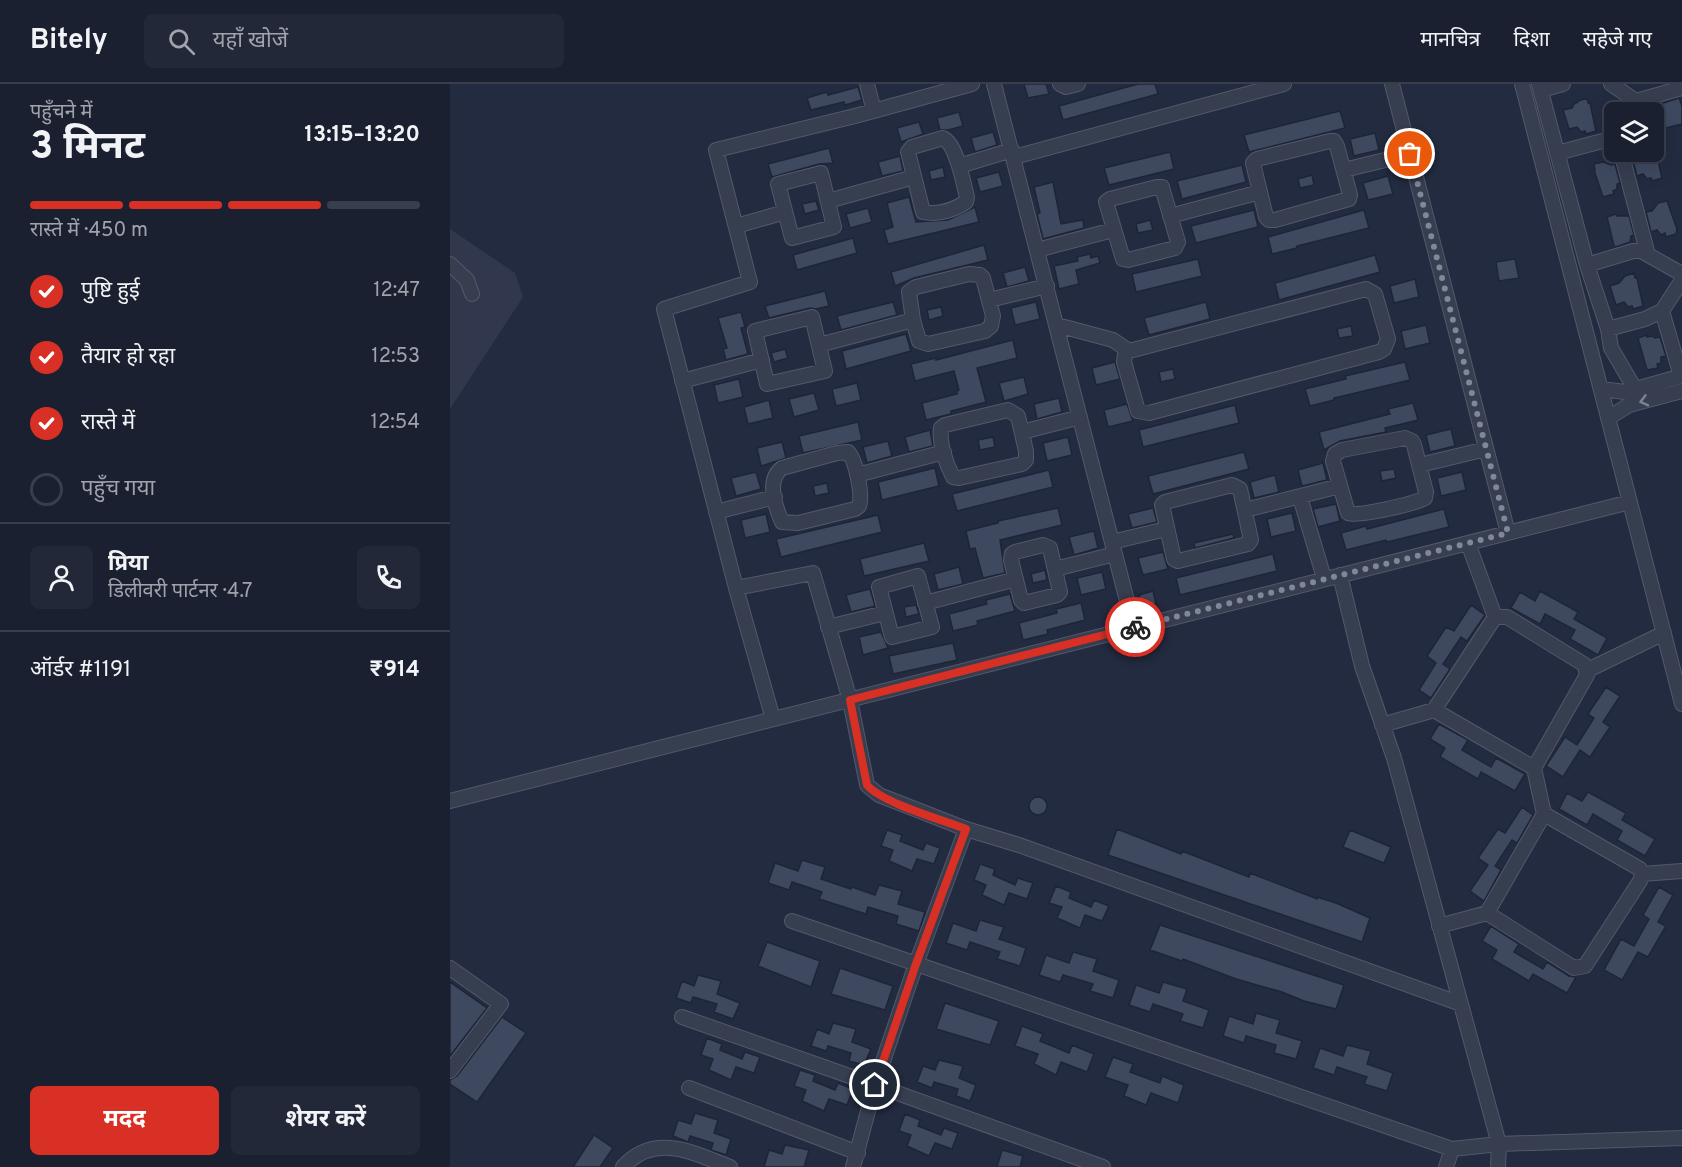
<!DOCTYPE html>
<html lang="hi">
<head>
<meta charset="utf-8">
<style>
  :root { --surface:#1a2030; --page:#232838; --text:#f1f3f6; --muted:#9fa3ab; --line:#383e4c; --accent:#d93025 }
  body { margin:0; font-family:Overpass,"Noto Sans Devanagari",sans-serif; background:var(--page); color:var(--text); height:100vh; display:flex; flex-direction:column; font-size:22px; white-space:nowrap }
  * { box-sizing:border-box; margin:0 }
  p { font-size:20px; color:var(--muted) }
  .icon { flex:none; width:33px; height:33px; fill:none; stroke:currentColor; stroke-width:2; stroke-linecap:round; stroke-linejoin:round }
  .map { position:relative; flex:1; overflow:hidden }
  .panel { display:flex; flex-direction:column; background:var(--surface); width:450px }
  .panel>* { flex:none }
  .controls { position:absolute; left:1154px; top:18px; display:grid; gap:12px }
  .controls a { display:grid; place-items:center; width:60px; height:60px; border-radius:9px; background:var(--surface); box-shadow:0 6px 24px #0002,0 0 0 2px var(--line); font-size:30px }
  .pin { position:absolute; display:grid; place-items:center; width:51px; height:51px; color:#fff; margin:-26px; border:3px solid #fff; border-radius:50%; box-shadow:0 2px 6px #0007 }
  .courier { position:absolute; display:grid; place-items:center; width:60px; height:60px; margin:-30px; border:4px solid #d93025; border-radius:50%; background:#fff; color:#222; box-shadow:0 2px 8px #0007 }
  .summary em { font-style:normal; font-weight:700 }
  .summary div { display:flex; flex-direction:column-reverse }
  .summary { display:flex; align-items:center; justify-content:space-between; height:102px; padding:0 30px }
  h1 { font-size:39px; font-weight:700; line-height:45px }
  .bar { display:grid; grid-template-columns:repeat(4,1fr); gap:9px 6px; align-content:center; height:72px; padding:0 30px }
  .bar i { height:8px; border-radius:4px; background:var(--line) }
  .bar .active { background:var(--accent) }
  .bar p { grid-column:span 4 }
  .line { display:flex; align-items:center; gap:15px; padding:0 30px; border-top:2px solid var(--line) }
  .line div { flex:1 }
  .round { display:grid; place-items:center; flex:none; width:63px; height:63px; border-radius:9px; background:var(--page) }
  ol { padding:0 30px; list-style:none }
  li { display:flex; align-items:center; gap:18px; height:66px }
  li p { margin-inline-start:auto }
  li .icon { padding:6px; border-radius:50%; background:var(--accent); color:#fff; stroke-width:4 }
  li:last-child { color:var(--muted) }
  li i { width:33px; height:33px; border:3px solid var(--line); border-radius:50% }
  .cta { display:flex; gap:12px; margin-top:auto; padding:12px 30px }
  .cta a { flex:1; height:69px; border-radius:9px; background:var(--accent); color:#fff; font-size:24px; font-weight:700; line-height:69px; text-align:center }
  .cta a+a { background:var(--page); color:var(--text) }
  header { display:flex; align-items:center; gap:36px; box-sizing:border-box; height:84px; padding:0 30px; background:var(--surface); border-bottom:2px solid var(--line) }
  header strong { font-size:28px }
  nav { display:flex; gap:33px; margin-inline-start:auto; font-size:21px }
  .search { width:420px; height:54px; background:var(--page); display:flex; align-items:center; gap:15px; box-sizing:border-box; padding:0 21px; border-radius:9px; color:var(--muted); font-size:22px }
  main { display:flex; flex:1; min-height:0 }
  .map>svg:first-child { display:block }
</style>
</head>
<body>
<header>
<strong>Bitely</strong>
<div class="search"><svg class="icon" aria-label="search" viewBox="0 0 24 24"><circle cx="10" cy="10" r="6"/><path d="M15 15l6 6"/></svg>यहाँ खोजें</div>
<nav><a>मानचित्र</a><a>दिशा</a><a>सहेजे गए</a></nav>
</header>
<main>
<section class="panel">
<div class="summary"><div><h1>3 मिनट</h1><p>पहुँचने में</p></div><em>13:15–13:20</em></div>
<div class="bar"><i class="active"></i><i class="active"></i><i class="active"></i><i></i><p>रास्ते में · 450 m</p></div>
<ol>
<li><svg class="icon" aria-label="check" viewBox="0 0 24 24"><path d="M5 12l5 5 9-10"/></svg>पुष्टि हुई<p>12:47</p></li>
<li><svg class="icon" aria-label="check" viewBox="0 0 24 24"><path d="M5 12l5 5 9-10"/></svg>तैयार हो रहा<p>12:53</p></li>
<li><svg class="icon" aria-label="check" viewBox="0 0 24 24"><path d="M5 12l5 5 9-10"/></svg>रास्ते में<p>12:54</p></li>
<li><i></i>पहुँच गया</li>
</ol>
<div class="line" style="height:108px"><a class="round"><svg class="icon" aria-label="person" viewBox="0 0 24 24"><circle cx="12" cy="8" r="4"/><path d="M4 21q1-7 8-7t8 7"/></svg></a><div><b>प्रिया</b><p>डिलीवरी पार्टनर · 4.7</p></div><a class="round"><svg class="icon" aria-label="phone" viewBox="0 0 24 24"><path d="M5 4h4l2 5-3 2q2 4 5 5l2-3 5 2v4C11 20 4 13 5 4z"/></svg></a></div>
<div class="line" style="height:78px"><div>ऑर्डर #1191</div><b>₹914</b></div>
<div class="cta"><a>मदद</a><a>शेयर करें</a></div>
</section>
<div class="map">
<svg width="1232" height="1083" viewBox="0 0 1232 1083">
  <rect width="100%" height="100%" fill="#232b40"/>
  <!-- airport -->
  <path fill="#31384d" d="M0 145 65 189 73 213 0 325Z"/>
  <!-- building -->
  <path fill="#3e4960" stroke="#1e2537" stroke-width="1.5" d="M574 0H596L599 10 578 14Z
    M688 0H705L708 10 613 36 609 22Z
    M408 3 412 16 395 21 394 18 361 26 357 14 377 8 378 11Z
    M1137 14 1138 19H1140L1146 47 1136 50 1135 47 1131 48 1127 43 1119 45 1113 26 1122 24 1124 20 1128 18V17Z
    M1229 14 1232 22V40L1203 47V28L1211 25 1210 20Z
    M890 27 895 44 799 68 794 51Z
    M509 28 513 42 498 46H490L487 34Z
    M469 38 473 50 451 58 447 44Z
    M543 48 547 61 525 68 521 54Z
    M925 49 929 66 904 72 900 55Z
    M379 64 383 79 369 80 322 93 318 80Z
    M720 68 724 85 659 101 654 84Z
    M1195 68H1206L1212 94 1202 97 1201 94 1197 95 1193 90 1187 92 1182 73Z
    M450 72 453 87 432 92 428 78Z
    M1153 78 1161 81 1165 80 1170 99 1167 100V105L1163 107 1164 110 1153 113 1144 86H1145L1144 80Z
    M792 81 796 98 732 115 727 97Z
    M493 83 495 93 481 96 479 87Z
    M549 88 553 102 530 108 526 94Z
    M862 91 864 101 850 104 848 95Z
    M938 92 943 110 918 116 913 99Z
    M603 98 611 140 633 136 634 144 593 155 587 130 590 129 584 103Z
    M459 113 466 138 498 136 525 123 529 138 438 160 434 146 443 143 437 119Z
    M366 117 369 126 355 130 352 120Z
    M1217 117 1227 145 1226 150 1216 153 1215 149 1211 151 1207 146 1201 148 1196 128 1202 127 1208 119Z
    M418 124 422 138 400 144 396 130Z
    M804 126 808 143 746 159 741 142Z
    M914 126 919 144 847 162V164L822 170 818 153Z
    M1166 130 1167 132H1179L1184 151 1181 152 1180 158 1166 163 1164 162 1157 133Z
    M700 136 703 146 688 149 686 140Z
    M403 154 407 169 347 186 343 171Z
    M534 161 538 176 464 194 445 202 441 188Z
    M640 170 641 174 648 172 650 179 626 186 629 200 609 205 604 182 628 177 627 173Z
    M925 171 930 188 829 216 825 199Z
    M748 175 752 192 686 208 682 190Z
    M1065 175 1069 194 1049 197 1046 178Z
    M575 183 579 197 557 203 553 189Z
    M1184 189 1185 194H1187L1193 222 1183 225 1182 222 1178 223 1174 218 1166 221 1160 202 1169 199 1175 192Z
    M965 195 969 213 944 219 940 202Z
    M375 207 379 222 366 225 360 224 319 234 315 222Z
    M443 218 447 231 391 246 387 232Z
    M586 218 590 235 565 241 561 224Z
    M756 218 760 235 699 251 694 234Z
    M491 223 493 232 479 236 477 226Z
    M291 228 295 243 291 244 298 270 276 276 273 265 277 264 268 234Z
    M976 241 980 259 955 265 951 247Z
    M901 242 903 252 889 254 887 245Z
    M456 250 461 267 396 285 392 267Z
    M1197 251V253L1202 252 1205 254 1210 253 1216 272 1211 273V279L1207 280 1208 284 1197 286 1188 254Z
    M563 256 567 274 527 284 536 318 501 327V330L476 336 472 319 507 310V307L509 306 504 287 465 297 461 280 486 274V276Z
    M335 265 338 274 324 278 321 269Z
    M665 278 670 295 646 301 642 284Z
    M955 278 960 296 884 314V316L860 322 855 305 896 295 895 292Z
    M723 285 725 295 711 298 709 288Z
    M574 293 578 310 554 317 549 299Z
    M289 295 293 313 268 319 264 301Z
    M407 299 411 316 386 322 382 305Z
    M364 309 369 326 344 333 339 315Z
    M609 314 612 328 587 335 584 320Z
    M319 316 323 334 298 340 294 323Z
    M963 319 968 336 935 344 936 348 890 357 874 366 869 348 940 330 938 325Z
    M677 320 683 337 658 343 654 326Z
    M785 321 789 339 693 363 689 346Z
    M408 338 412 356 353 369 349 352Z
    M1001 345 1005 362 980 368 976 351Z
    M480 346 483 362 459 368 455 353Z
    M543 353 545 363 530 366 528 356Z
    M618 353 622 371 597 377 593 359Z
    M438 357 442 372 417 379 413 363Z
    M332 358 336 374 311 382 307 364Z
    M794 368 799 385 703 410 698 392Z
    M873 379 877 396 852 402 848 386Z
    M485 384 489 402 432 416 428 398Z
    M944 385 946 394 932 397 930 387Z
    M599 386 603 403 507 427 502 410Z
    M306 388 311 405 286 412 281 394Z
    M1012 388 1016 406 991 412 987 394Z
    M825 391 829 408 804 414 800 398Z
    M377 399 379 409 365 412 363 402Z
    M886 420 890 437 868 443 863 425Z
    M608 424 612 441 550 456 555 489 533 494 525 464 520 465 516 447 548 439V437Z
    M703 424 707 438 682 444 678 430Z
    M994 425 999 443 937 458 936 456 896 466 891 449 916 442 917 445Z
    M842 429 846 447 821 453 817 435Z
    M316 430 320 448 295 454 291 436Z
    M428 431 432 448 331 473 326 455Z
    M644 447 648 464 624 471 619 453Z
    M783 450 784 454 745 464 744 459Z
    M474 459 479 477 414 492 410 475Z
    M713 468 718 485 693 491 688 474Z
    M823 470 827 487 730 511 726 494Z
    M509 483 513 500 488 506 484 490Z
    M595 486 597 496 583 499 581 490Z
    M652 488 656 505 631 511 627 494Z
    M420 505 425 522 401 528 396 511Z
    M703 507 706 520 692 523 689 511Z
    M1090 507 1128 528 1124 535 1157 554 1148 571 1120 555 1125 546 1095 530 1090 540 1061 524 1070 508 1085 517Z
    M560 510 565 527 527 537 528 541 503 547 499 530 537 520 536 516Z
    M631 519 635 536 597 546 598 550 573 556 569 539 607 529 606 525Z
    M466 521 469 530 456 533 454 523Z
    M1021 521 1035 531 1017 557 1011 553 993 580 1000 585 981 614 969 606 986 579 977 572 996 543 1004 547Z
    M431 548 438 564 413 571 409 553Z
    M503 559 507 576 443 590 439 572Z
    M1156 603 1170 612 1153 638 1160 643 1140 673 1130 666 1113 693 1096 682 1115 653 1127 661 1144 634 1138 630Z
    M989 640 1018 656 1012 666 1041 683 1046 674 1075 690 1065 707 1031 688 1028 695 990 673 995 664 980 655Z
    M1138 708 1176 729 1172 736 1205 755 1195 772 1167 756 1172 747 1143 730 1137 741 1109 725 1117 709 1132 717Z
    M579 722a9 9 0 1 1 18 0a9 9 0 1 1-18 0Z
    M1072 723 1083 731 1067 759 1062 756 1045 782 1051 786 1034 817 1020 807 1038 781 1028 774 1048 745 1055 749Z
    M667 745 731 770 732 767 799 793 800 789 867 815V813L886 819 920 834 912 858 658 771Z
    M437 746 452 751 450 757 473 766 476 759 490 764 484 780 467 775 462 787 439 777 443 766 431 762Z
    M900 746 941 763 934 779 893 763Z
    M352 776 375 783 371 795 401 805 402 803 425 811 429 801 452 807 448 820 475 828 469 847 446 840 448 832 418 823 416 830 369 815 372 808 342 798 339 806 318 799 325 779 348 787Z
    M530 780 545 785 543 791 565 801 568 794 583 799 577 815 559 809 554 821 532 811 536 801 524 796Z
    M606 802 621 808 619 814 641 823 644 816 659 822 652 837 635 831 630 844 607 834 612 823 599 819Z
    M1209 803 1223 811 1208 838 1216 842 1198 873 1188 868 1172 896 1154 886 1171 855 1184 862 1199 835 1193 831Z
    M530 836 554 843 549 855 576 864 570 882 547 875 550 868 520 858 517 866 496 859 503 839 526 847Z
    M710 841 894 901 886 925 854 917 832 908 786 895 733 875 732 877 700 866Z
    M1041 842 1069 860 1064 868 1093 885 1097 878 1119 892 1126 893 1117 909 1083 890 1079 897 1042 875 1047 866 1032 857Z
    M317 858 370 877 361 903 308 882Z
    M623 868 647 875 643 887 669 896 663 914 640 907 643 900 613 891 610 898 589 891 596 871 619 879Z
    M390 884 443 902 435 926 381 910Z
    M248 891 271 897 267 910 290 919 283 935 264 928 267 920 243 913 241 919 226 914 232 897 244 902Z
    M0 898 37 924 0 972Z
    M713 898 737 905 733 917 759 926 753 944 730 937 733 930 703 920 700 928 679 921 686 901 709 909Z
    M495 919 549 937 540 961 486 945Z
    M806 929 830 936 826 949 852 957 846 975 824 969 826 961 796 952 794 959 773 952 779 932 803 940Z
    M52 933 76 949 27 1018 0 1000V996L7 992Z
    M383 939 406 945 402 958 421 965 414 981 399 977 401 969 378 962 376 967 361 962 367 945 379 950Z
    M572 942 593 950 590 957 619 969 622 961 644 970 637 988 611 978 606 991 584 980 588 970 565 962Z
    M257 954 272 960 270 966 292 975 295 968 310 973 304 989 286 983 281 996 259 986 263 975 251 971Z
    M897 961 921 967 917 980 943 989 937 1007 914 1000 917 993 887 983 884 991 863 984 870 964 893 972Z
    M663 973 683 980 680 988 710 999 712 992 734 1001 728 1019 701 1009 696 1021 674 1012 678 1001 655 993Z
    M489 976 513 982 509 994 526 1001 520 1017 506 1012 508 1005 484 998 482 1004 467 998 473 982 485 986Z
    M350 986 365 991 363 997 385 1006 388 999 403 1005 397 1021 379 1015 374 1027 352 1017 356 1006 344 1002Z
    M245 1029 268 1036 264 1049 281 1055 276 1071 261 1066 263 1059 240 1052 238 1058 223 1052 228 1036 241 1040Z
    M455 1030 470 1036 468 1042 491 1051 494 1044 508 1049 502 1065 485 1059 479 1072 457 1062 461 1051 449 1047Z
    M144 1051 163 1064 150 1083H123Z
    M335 1061 359 1066 354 1083H314L319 1066 332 1070Z
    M552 1066 573 1072 570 1083H547Z"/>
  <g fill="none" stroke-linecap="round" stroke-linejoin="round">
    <!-- street casing -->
    <g stroke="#52596b" stroke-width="16">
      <path id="street" d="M417 0 424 27
        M522 0 405 32 266 66 300 198 214 225 286 504 363 489 400 616 417 701 429 711 516 745 569 761 1011 920
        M544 0 684 544
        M610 0 616 3 628 0
        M942 0 1058 449
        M1072 0 1232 620
        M1089 0 1137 181 1158 245 1161 264 1185 305
        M1161 0 1186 17 1232 4
        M1091 6 1113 0
        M493 54C507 61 513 98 517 113L516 118C504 126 488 131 473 128L458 68 462 63Z
        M880 57H884L887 62 900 111 899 115 825 136H819L816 133 803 79 807 75Z
        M1171 68 1198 171
        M1107 69 1164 54
        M564 73 834 0
        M509 82 562 66
        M894 86 960 70
        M371 89 384 143 342 154 328 100Z
        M707 103H712L713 107 728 158 725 164 678 176 673 175 656 118 660 115Z
        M378 117 464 93
        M720 132 810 108
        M286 142 335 128
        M587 166 663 146
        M0 180 17 196 22 210
        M1137 181 1183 167H1191L1232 190
        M519 190 530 191 533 194 543 232 541 242 535 247 478 260 469 257 463 236 459 208 466 203Z
        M916 205 925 210 938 255 934 265 929 268 699 329 688 327 674 278 675 270 679 267Z
        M539 216 597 202
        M1212 227 1231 292
        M362 233 375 287 317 300 305 247Z
        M607 241 663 256 679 267
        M1158 245 1195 235 1212 227 1232 196
        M369 261 463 236
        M232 297 312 276
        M1151 305 1175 308 1232 292
        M558 326 568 332 576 367V376L572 380 509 394 503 393C496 380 489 359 491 344L495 341Z
        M1158 334 1179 321 1232 307
        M572 348 630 333
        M955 354 962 357 964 361 976 408 975 414C964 420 908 433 898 429L883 377 885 370 892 366Z
        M398 368C406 376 413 412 409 422L405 425 348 439 332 438C325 422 316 396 332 384L387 369Z
        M970 381 1036 365
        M407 391 494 368
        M782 401 790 405 801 456 798 460 728 477 724 475 712 421 715 418Z
        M850 413 874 494
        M795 426 890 402
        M266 428 325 413
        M662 458 716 445
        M1018 459 1045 533
        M593 461 600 464 610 508 607 511 574 519 571 516 561 476 562 470 565 468Z
        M605 485 665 470
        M468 492 482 543 442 553 429 503Z
        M286 504 323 635
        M475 519 566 495
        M378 543 435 529
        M1136 587 1214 549
        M984 626 1045 533H1057L1135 581 1137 591 1084 684
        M932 641 984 626 1084 684 1094 730 1190 785 1192 790 1190 797 1135 882 1124 884 1037 829 989 842
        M0 717 1180 418
        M516 745 466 880 425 1001 653 1083
        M1192 790 1232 787
        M1037 829 1094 730
        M342 837 1002 1065 1049 1060 944 674 912 582 890 491
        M0 884 51 920 0 987
        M232 933 425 1001 403 1083
        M239 1004 408 1069
        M173 1083C205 1048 244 1069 280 1083
        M996 1083 1002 1065
        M1048 1083 1049 1060 1232 1054"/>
    </g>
    <!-- street -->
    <use href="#street" stroke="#373e50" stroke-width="14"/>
  </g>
  <!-- one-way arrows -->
  <defs><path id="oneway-chevron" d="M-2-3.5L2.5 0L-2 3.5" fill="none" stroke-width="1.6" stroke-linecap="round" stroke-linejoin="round" transform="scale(1.5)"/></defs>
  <use stroke="#7b8294" href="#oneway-chevron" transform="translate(1194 317) rotate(165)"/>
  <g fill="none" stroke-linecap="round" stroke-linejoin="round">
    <!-- done -->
    <path stroke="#81879a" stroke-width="6" stroke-dasharray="0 10.8" d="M685 543 1058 449 960 70"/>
    <!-- route -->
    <path stroke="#d93025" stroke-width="8" d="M425 1001 466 880 516 745C493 736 432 719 417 701L400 616 685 543"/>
  </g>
</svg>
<div class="controls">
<a><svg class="icon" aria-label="layers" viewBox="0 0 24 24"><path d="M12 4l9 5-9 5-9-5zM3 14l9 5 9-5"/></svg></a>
</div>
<div class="pin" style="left:960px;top:70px;background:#ea580c"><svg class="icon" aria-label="bag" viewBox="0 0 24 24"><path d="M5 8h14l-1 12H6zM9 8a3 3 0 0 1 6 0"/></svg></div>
<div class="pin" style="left:425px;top:1001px;background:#1f2937"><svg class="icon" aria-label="home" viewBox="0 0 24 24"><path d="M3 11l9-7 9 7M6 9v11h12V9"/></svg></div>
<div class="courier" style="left:685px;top:543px"><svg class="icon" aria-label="bike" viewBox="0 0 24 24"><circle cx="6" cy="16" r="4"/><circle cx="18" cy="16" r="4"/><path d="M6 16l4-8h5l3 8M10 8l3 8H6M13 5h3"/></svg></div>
</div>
</main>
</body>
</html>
